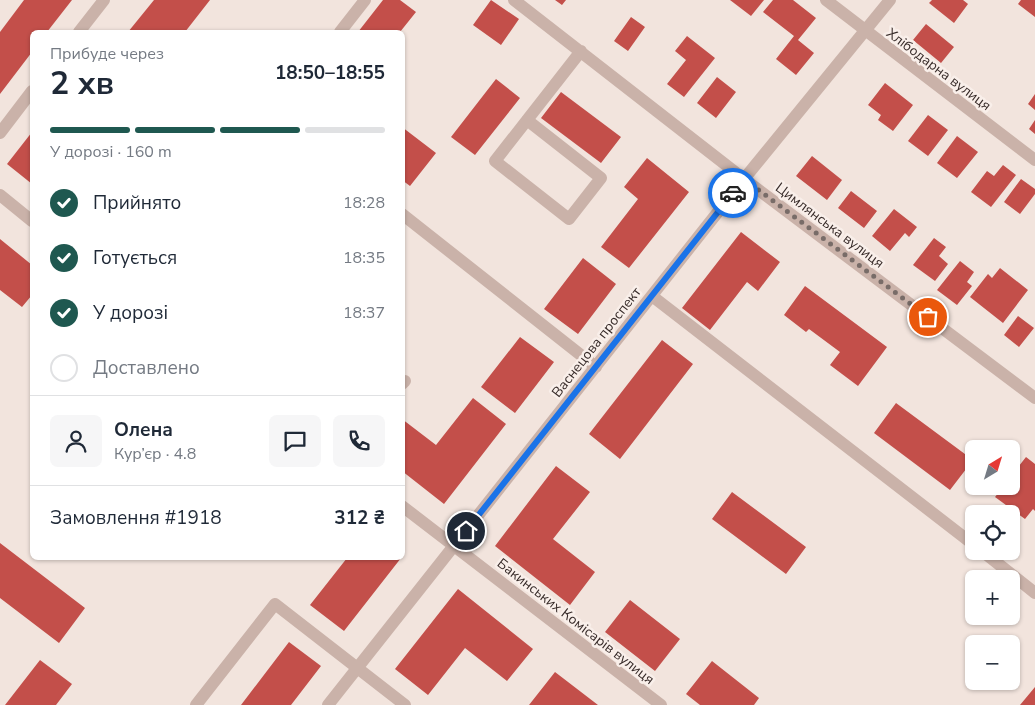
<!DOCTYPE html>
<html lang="uk">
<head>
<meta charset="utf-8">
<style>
  :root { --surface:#fff; --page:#f6f6f7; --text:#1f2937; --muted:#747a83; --line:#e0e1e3; --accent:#1f5850 }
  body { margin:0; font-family:"Nunito Sans",sans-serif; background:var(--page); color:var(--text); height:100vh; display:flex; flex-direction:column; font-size:19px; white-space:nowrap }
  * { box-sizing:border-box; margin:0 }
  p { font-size:16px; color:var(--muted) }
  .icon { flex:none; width:28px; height:28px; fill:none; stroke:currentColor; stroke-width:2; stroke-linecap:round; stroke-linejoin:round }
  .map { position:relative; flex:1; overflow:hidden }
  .details { position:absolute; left:30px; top:30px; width:375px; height:530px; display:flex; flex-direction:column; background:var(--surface); border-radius:8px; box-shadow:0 1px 4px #0004 }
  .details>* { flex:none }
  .needle { width:32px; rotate:38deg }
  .fabs { position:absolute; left:965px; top:440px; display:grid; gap:10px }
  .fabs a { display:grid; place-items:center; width:55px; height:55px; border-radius:8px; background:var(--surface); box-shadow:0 1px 4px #0004; font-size:25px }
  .pin { position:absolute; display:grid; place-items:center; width:42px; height:42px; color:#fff; margin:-21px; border:2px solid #fff; border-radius:50%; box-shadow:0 1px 5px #0007 }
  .courier { position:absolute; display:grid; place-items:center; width:50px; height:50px; margin:-25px; border:4px solid #1a73e8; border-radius:50%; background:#fff; color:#222; box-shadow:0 1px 6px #0007 }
  .head em { font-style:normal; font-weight:700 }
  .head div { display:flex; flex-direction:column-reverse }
  .head { display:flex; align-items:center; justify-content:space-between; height:85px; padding:0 20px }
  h1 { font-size:32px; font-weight:700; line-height:38px }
  .bar { display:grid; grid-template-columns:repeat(4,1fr); gap:8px 5px; align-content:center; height:60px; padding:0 20px }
  .bar i { height:6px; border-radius:4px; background:var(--line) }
  .bar .on { background:var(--accent) }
  .bar p { grid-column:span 4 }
  .line { display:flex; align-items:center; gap:12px; padding:0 20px; border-top:1px solid var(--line) }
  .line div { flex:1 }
  .round { display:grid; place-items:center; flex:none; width:52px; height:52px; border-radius:8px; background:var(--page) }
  ol { padding:0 20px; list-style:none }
  li { display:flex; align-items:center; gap:15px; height:55px }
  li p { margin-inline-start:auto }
  li .icon { padding:5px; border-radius:50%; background:var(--accent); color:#fff; stroke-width:4 }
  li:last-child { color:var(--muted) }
  li i { width:28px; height:28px; border:2px solid var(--line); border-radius:50% }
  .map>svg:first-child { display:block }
</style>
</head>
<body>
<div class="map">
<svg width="1035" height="705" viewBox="0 0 1035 705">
  <rect width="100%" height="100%" fill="#f2e4dd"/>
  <!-- building -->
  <path fill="#c34f4a" d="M24 0H72L47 32H32V52L0 94V32Z
    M154 0H210L185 32H128Z
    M383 0H400L416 12 400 32H358Z
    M491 0 519 19 501 45 473 25Z
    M555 0H566L562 5Z
    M730 0H764L751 16Z
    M773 0H793L816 18 798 40 814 53 796 75 776 59 794 36 763 12Z
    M932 0H963L968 4 954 23 929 3Z
    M1021 0H1035V17L1018 4Z
    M631 17 645 27 628 51 614 41Z
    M926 24 954 47 941 63 913 40Z
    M687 36 715 58 684 97 667 84 686 60 675 51Z
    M717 77 736 92 716 118 697 103Z
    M496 79 520 98 475 155 451 137Z
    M885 83 913 105 893 131 878 120 881 115 868 105Z
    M561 92 621 137 601 163 541 118Z
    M1035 94V110L1028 104Z
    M928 115 948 130 928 156 908 141Z
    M1035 120V134L1029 129Z
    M402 127 436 153 410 186 402 180Z
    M32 132V184L7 164Z
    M957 136 978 152 957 178 937 163Z
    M812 156 842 180 827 200 796 176Z
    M647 158 689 192 629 268 601 247 638 199 624 187Z
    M1003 165 1016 175 991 207 971 192 987 171 994 176Z
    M1021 179 1035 189V194L1020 214 1004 202Z
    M851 191 877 211 864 228 838 208Z
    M894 209 917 227 909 237 905 233 890 251 872 236Z
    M741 232 780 262 758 291 747 282 710 330 682 308Z
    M934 238 946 247 939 256 948 264 935 281 913 265Z
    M0 239 32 265V295L22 307 0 290Z
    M583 258 616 284 578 334 544 309Z
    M960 261 974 272 967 282 972 286 957 305 937 290Z
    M1000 268 1028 290 1003 323 970 297 988 274 992 278Z
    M805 286 887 347 858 386 830 365 840 352 809 329 806 332 784 315Z
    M1018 316 1034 328 1019 347 1004 335Z
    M520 337 554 362 515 413 481 387Z
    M662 340 693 364 620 459 589 434Z
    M473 398 506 424 444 504 402 471V419L436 445Z
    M896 403 973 460 950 490 874 433Z
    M1026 457 1035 464V511L1033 509 1025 519 995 497 1004 486H1011V476Z
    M556 466 590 492 553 539 595 572 570 605 495 546Z
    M732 492 806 547 786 574 712 519Z
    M0 543 85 608 59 643 0 598Z
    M347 558H401L344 631 310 605Z
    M458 589 533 649 507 681 465 648 428 695 395 669Z
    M630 600 680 639 655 671 605 632Z
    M289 642 321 666 291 705H241Z
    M40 660 72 684 56 705H5Z
    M712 661 759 698 754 705H700L686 694Z
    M555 672 598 705H529Z
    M1035 687V705H1020Z"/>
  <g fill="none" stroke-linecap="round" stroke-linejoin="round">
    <!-- minor -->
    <path stroke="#cab2a9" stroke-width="12" d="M514 0 744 179 1035 398
      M826 0 1035 160
      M79 32 104 0
      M340 32 365 0
      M527 120 601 178 569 219 495 161 581 51
      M0 133 32 91
      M0 195 32 221
      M402 214 596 367
      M652 296 974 545
      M402 384 405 381
      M402 506 661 705
      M982 551 1035 593
      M196 705 275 604 405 705
      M328 705 744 179 890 0"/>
  </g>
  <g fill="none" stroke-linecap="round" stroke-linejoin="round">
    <!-- done -->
    <path stroke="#786c68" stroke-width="5" stroke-dasharray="0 9" d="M733 193 744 179 928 317"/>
    <!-- route -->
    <path stroke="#1a73e8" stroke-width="6" d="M466 531 733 193"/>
  </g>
  <g text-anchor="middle" stroke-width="5" stroke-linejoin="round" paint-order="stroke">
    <!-- street labels -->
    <g font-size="14" fill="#372b29" stroke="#f9efea">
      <text transform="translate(939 69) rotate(37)" y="5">Хлібодарна вулиця</text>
      <text transform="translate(830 225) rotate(37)" y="5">Цимлянська вулиця</text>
      <text transform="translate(596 342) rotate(-52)" y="5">Васнецова проспект</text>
      <text transform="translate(576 621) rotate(38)" y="5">Бакинських Комісарів вулиця</text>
    </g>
  </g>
</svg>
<div class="fabs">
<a><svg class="needle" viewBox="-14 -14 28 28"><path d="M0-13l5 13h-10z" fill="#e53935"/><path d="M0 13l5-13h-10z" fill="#747a83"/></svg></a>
<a><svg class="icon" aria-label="locate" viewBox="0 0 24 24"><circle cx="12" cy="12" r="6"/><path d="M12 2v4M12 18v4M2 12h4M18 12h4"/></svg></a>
<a>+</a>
<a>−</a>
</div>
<div class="pin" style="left:928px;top:317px;background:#ea580c"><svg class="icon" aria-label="bag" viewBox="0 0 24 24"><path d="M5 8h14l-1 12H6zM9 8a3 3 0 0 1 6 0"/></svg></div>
<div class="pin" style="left:466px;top:531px;background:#1f2937"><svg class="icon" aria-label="home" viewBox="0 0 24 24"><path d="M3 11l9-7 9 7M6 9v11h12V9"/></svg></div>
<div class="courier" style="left:733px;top:193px"><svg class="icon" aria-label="car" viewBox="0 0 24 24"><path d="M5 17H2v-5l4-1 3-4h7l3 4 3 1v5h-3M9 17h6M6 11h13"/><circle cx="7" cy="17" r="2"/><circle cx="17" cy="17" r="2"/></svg></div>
<section class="details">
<div class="head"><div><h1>2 хв</h1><p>Прибуде через</p></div><em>18:50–18:55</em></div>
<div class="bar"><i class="on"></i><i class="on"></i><i class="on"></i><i></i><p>У дорозі · 160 m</p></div>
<ol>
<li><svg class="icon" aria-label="check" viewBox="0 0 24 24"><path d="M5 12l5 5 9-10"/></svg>Прийнято<p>18:28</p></li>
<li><svg class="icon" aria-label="check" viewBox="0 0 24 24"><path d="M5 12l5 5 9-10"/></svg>Готується<p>18:35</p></li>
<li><svg class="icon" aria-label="check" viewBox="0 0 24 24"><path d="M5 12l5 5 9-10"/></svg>У дорозі<p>18:37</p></li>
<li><i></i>Доставлено</li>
</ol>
<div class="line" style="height:90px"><a class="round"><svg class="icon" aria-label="person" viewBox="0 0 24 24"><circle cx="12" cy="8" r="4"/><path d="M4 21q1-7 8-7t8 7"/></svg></a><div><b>Олена</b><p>Кур’єр · 4.8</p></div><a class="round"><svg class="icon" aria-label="chat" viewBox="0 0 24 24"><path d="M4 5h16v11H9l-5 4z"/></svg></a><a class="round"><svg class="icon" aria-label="phone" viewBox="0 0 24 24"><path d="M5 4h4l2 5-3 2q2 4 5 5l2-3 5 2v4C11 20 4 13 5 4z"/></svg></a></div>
<div class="line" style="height:65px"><div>Замовлення #1918</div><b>312 ₴</b></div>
</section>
</div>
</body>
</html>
